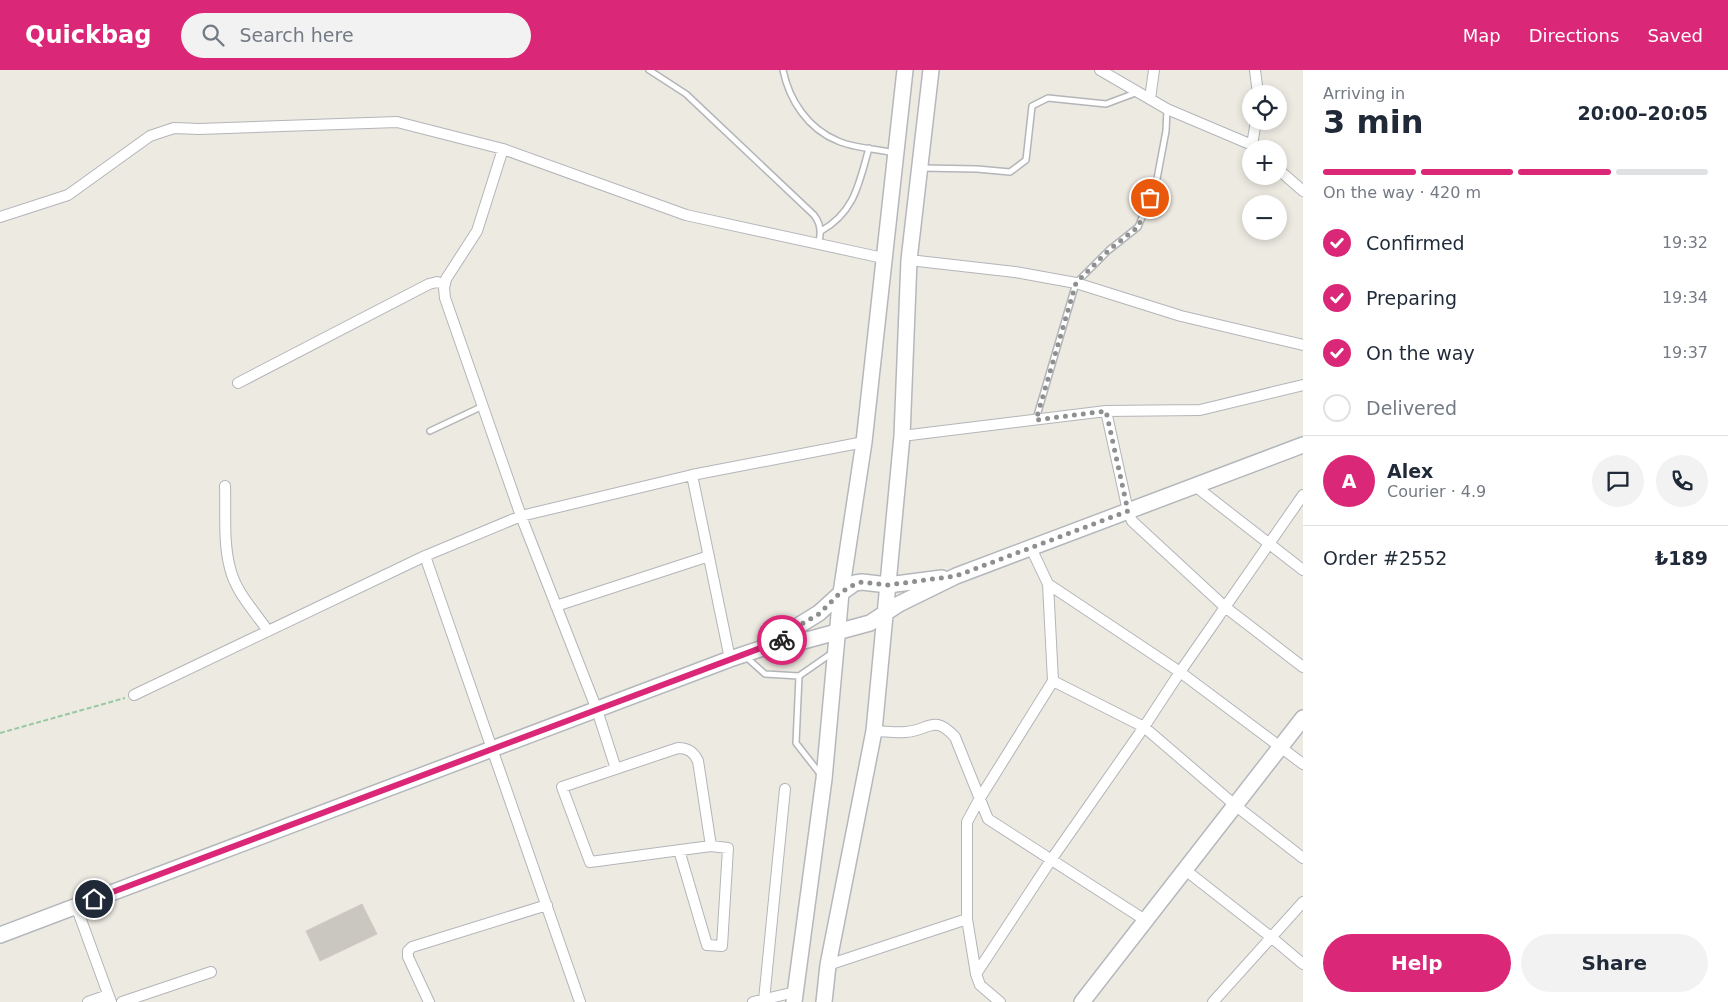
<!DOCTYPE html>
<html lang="en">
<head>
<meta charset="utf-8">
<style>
  :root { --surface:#fff; --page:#f2f2f3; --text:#1f2937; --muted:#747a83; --line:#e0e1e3; --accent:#db2777 }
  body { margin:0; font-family:"DejaVu Sans",sans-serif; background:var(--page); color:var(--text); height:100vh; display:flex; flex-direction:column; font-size:19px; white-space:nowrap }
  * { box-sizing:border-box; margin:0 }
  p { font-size:16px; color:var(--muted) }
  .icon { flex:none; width:28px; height:28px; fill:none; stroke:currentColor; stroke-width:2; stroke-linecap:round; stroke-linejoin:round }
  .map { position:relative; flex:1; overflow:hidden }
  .details { display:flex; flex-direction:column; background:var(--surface); width:425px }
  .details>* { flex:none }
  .tools { position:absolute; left:1242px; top:15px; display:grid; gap:10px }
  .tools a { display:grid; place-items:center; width:45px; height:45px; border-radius:50%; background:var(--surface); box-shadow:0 2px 8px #0003; font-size:25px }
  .pin { position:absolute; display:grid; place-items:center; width:42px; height:42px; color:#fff; margin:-21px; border:2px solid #fff; border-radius:50%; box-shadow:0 1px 5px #0007 }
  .courier { position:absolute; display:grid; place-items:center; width:50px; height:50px; margin:-25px; border:4px solid #db2777; border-radius:50%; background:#fff; color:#222; box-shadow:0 1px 6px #0007 }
  .overview em { font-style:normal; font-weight:600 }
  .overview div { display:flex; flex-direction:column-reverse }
  .overview { display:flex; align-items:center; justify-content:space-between; height:85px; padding:0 20px }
  h1 { font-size:32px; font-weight:600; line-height:38px }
  .bar { display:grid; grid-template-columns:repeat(4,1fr); gap:8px 5px; align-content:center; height:60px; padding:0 20px }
  .bar i { height:6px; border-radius:4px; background:var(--line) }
  .bar .selected { background:var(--accent) }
  .bar p { grid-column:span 4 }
  .line { display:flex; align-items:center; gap:12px; padding:0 20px; border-top:1px solid var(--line) }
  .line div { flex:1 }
  .round { display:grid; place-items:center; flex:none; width:52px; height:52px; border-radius:26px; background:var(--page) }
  ol { padding:0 20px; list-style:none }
  li { display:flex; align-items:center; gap:15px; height:55px }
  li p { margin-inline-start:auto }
  li .icon { padding:5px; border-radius:50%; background:var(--accent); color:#fff; stroke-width:4 }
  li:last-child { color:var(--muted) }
  li i { width:28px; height:28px; border:2px solid var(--line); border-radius:50% }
  .cta { display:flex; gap:10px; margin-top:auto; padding:10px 20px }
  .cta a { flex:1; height:58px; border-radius:30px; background:var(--accent); color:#fff; font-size:20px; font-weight:600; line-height:58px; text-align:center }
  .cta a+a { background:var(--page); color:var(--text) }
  header { display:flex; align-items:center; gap:30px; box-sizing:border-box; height:70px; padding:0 25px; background:var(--accent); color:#fff }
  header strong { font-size:24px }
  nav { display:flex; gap:28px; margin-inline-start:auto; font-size:18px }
  .search { width:350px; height:45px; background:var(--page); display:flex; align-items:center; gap:12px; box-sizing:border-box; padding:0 18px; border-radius:28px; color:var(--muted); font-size:19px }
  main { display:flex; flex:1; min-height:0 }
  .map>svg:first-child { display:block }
</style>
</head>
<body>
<header>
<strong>Quickbag</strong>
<div class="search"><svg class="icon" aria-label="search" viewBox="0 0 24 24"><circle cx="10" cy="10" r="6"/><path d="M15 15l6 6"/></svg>Search here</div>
<nav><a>Map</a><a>Directions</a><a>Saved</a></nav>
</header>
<main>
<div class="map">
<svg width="1303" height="932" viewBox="0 0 1303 932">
  <rect width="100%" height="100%" fill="#edeae2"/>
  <!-- building -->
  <path fill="#cac7c1" stroke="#d2cbc0" d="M362 834 377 864 320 891 306 861Z"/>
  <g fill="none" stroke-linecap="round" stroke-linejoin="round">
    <!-- lane casing -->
    <g stroke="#b3b5b9" stroke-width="8">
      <path id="lane" d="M649 0 686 24 814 145C821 154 822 163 818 174
        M783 0C789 30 808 59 838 71 853 78 877 79 895 83
        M921 98 977 99 1010 102 1026 90 1032 36 1048 28 1106 34 1138 22
        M821 161C855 142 859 113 869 78
        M1036 349 1076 213 1109 180 1138 157 1156 114 1166 61 1167 39
        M430 361 483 336
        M746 587 765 604 799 606
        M821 705 796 673 799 606 832 583"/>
    </g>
    <!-- street casing -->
    <g stroke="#b3b5b9" stroke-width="12">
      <path id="street" d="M1100 0 1167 39 1252 75 1256 79
        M1255 0 1258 24
        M1150 29 1154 0
        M1252 75 1256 51
        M1279 100 1303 121
        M0 147 68 125 150 66 174 58 199 59 397 52 503 79
        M909 190 1015 202 1076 213 1181 246 1303 275
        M238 313 429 214 437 212 445 214
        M1106 341 1128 441 1132 451 1225 537 1303 597
        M902 366 1106 341 1200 340 1303 315
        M692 405 730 589
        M225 416C226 442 223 472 230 498 235 521 255 542 268 561
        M1195 416 1303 500
        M425 486 580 932
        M1048 514 1180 602 1303 694
        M556 536 709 486
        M1053 611 1144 657 1236 736 1303 788
        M134 625 425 486 521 446 692 405 864 372
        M874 661C884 661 895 663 905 662 929 661 933 643 955 667L988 749 1145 850
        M616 699 597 640 521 446 445 228 444 218 446 209 477 161 503 79 686 145 883 188
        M679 780 707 875 722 876 728 778 711 776 590 792 562 717 678 678C688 678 694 682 698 691L711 776
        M1184 799 1271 867 1303 894
        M76 836 111 932
        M828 895 967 849
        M976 904 1051 790 1144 657 1180 602 1303 425
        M764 930 785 719
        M88 932 108 925
        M122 932 211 902
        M429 932 408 887V881L412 877 547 835
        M753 932 795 922
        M1000 932 980 915 976 904 967 849V752L980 728 1053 611 1048 514 1031 478
        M1213 932 1303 832"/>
    </g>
    <!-- secondary casing -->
    <g stroke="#b4b8bc" stroke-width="18">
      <path id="secondary" d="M781 572 793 559 819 543 841 523 855 513 862 512 888 515 942 508
        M0 865 730 589 781 572 796 573 870 553 899 534 956 506 1303 375
        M794 932 824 709 841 523 864 372 905 0
        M824 932 828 895 874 661 902 366 909 190 931 0
        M1082 932 1303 648"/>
    </g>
    <!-- path -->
    <path stroke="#98c8a2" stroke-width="2" stroke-dasharray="5 2.5" stroke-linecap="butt" d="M0 663 125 628"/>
    <!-- lane -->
    <use href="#lane" stroke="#fff" stroke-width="5"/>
    <!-- street -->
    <use href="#street" stroke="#fff" stroke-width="10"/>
    <!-- secondary -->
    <use href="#secondary" stroke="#fff" stroke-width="15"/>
  </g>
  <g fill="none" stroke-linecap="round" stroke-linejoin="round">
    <!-- done -->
    <path stroke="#8d908f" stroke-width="5" stroke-dasharray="0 9" d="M782 570 793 559 819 544 840 523 855 514 862 512 888 515 956 506 1128 441 1106 341 1036 350 1076 213 1109 180 1138 157 1150 128"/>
    <!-- route -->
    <path stroke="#db2777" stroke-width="6" d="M94 829 782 570"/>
  </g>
</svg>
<div class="tools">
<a><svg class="icon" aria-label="locate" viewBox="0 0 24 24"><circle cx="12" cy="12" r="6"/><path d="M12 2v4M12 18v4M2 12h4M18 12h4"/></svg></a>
<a>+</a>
<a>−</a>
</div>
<div class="pin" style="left:1150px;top:128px;background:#ea580c"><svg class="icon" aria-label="bag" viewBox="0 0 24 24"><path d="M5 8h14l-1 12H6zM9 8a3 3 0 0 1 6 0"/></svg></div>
<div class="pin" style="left:94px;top:829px;background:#1f2937"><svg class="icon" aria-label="home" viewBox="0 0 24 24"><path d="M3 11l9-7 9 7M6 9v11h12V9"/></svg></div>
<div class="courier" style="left:782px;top:570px"><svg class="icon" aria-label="bike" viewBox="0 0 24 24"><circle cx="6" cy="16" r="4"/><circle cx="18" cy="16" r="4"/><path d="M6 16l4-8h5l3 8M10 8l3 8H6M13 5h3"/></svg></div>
</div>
<section class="details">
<div class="overview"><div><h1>3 min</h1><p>Arriving in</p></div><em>20:00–20:05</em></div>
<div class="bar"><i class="selected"></i><i class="selected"></i><i class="selected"></i><i></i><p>On the way · 420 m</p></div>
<ol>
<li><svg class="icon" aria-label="check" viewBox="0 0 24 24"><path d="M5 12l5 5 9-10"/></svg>Confirmed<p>19:32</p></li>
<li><svg class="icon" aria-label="check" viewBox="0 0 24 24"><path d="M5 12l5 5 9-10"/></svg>Preparing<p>19:34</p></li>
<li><svg class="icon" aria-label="check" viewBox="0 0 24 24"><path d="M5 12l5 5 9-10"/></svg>On the way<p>19:37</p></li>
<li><i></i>Delivered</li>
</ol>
<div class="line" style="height:90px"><b class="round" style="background:var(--accent);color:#fff">A</b><div><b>Alex</b><p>Courier · 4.9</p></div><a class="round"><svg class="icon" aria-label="chat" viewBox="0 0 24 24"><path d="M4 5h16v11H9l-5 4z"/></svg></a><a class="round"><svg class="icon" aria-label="phone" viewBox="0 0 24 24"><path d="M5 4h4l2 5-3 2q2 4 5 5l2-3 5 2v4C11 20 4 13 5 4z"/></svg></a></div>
<div class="line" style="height:65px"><div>Order #2552</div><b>₺189</b></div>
<div class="cta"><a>Help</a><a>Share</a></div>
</section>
</main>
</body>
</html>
